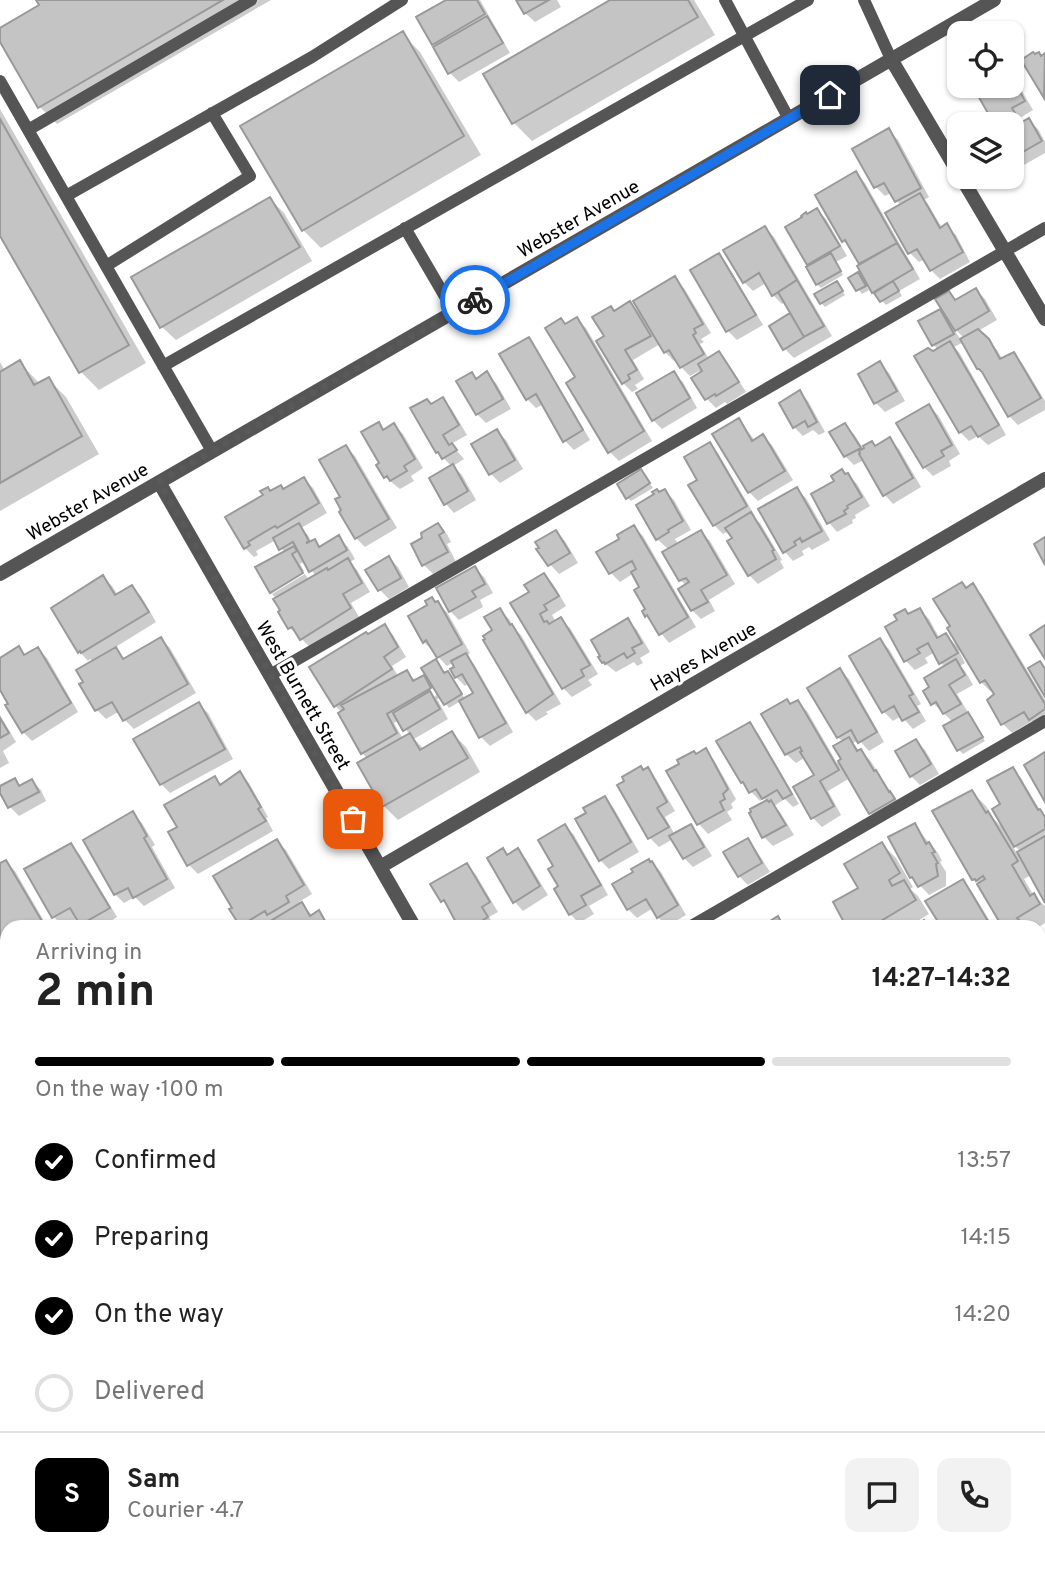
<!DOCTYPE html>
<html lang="en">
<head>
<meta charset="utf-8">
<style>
  :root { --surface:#fff; --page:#f2f2f2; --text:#222; --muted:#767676; --line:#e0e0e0; --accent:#000 }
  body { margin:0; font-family:Overpass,sans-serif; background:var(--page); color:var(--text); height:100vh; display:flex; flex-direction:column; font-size:26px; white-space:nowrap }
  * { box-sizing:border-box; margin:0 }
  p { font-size:23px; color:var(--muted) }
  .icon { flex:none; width:38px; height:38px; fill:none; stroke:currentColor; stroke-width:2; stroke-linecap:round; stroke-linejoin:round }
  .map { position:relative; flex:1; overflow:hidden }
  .details { position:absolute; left:0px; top:920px; width:1046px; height:653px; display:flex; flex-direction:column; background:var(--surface); border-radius:21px 21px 0 0; box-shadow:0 2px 5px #0004 }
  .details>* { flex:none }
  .fabs { position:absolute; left:947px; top:21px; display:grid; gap:14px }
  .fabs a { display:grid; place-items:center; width:77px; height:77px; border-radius:14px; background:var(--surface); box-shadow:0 2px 5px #0004; font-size:35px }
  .pin { position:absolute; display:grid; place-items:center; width:60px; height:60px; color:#fff; margin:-30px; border-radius:14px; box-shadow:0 4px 10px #0006 }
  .courier { position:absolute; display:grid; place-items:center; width:70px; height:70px; margin:-35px; border:5px solid #1a73e8; border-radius:50%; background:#fff; color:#222; box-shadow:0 2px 9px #0007 }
  .head em { font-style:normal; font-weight:700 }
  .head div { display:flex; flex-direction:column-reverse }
  .head { display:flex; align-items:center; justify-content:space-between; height:119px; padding:0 35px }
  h1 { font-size:46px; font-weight:700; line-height:52px }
  .bar { display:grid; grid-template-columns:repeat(4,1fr); gap:10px 7px; align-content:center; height:84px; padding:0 35px }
  .bar i { height:9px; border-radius:5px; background:var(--line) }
  .bar .on { background:var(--accent) }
  .bar p { grid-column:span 4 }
  .line { display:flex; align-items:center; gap:18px; padding:0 35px; border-top:2px solid var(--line) }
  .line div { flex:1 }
  .round { display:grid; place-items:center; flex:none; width:74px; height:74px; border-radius:14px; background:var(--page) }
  ol { padding:0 35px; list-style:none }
  li { display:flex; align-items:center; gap:21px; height:77px }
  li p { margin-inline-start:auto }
  li .icon { padding:7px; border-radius:50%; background:var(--accent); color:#fff; stroke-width:4 }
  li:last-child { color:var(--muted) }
  li i { width:38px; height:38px; border:4px solid var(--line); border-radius:50% }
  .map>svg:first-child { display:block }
</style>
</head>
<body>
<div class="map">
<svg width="1045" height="1572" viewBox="0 0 1045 1572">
  <rect width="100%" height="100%" fill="#fff"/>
  <!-- shadow -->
  <path fill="#0003" fill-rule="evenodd" d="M38 0H271L57 124 39 106 0 39V30L42 5Z
    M449 0H480L510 53 459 82 450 73 435 48 437 47 434 44Z
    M518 0H557L561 7 535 22 525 13Z
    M614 0H694L715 35 532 141 514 123 486 74Z
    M402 34 420 52 481 155 321 248 303 230Z
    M1012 75 1015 79 1033 110 1020 118 1023 123 1029 120 1038 129 1045 142V153L1024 165 1015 156 1012 150V124H992V116L976 88 979 86H1012Z
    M0 109 146 363 99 390 81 372 0 232Z
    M889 130 898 140 929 197 924 200 928 204 942 228 946 226 956 235 970 262 940 279 931 270 925 259 919 262 910 253 887 213 901 206 891 193 885 196 876 187 854 150Z
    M856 174 865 183 920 279 899 291 902 296 886 305 874 292 853 250 844 241Z
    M270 199 284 213 312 261 176 340 162 327Z
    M817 210 826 219 847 256 836 262 843 275 821 288 817 284 811 266 788 227Z
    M765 228 774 237 832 336 794 358 785 349 771 326 793 314 785 302 782 304 773 295 766 283 753 291 744 282Z
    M718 255 727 264 763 325 737 340 728 331Z
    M858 274 869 290 862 294 851 279Z
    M675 279 684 288 711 333 701 339 704 342 700 344 709 359 718 353 727 362 746 392 727 404 725 402 716 408 707 399 693 379 701 374 699 371 690 376 681 367 677 360 674 361 665 352 660 344 633 360 644 379 635 385 638 389 632 392 623 383 606 337 611 308 615 312 630 303 643 316Z
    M837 283 845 295 825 307 821 303Z
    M976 290 985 299 997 320 978 331 997 350 1003 360 1013 354 1022 363 1045 401V410L1018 425 1009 416 964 342 954 347 959 352 1006 435 988 445 978 436 969 441 960 432 933 353 938 350 934 345 939 311 949 321V293L957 301ZM954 329H955L965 339 961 341Z
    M577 319 586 328 652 441 619 461 610 452 578 378 566 326Z
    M528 340 537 349 590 440 574 450 565 441 544 404 536 408 527 399Z
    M0 362 5 371 20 363 40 384 48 379 66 397 99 454 0 511Z
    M880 364 889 373 905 401 885 412 876 403Z
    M673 373 683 382 697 408 662 429 653 420Z
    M471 374 477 380 487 374 496 383 511 409 486 423 477 414Z
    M799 392 808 401 825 432 819 435 813 430 803 436 794 427Z
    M442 399 451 408 467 435 451 444 464 459 453 466 462 475 476 500 454 513 445 503 452 467 438 452Z
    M929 406 938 415 960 454 949 461 951 466 933 476 924 467Z
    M738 420 747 430 755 441 763 436 772 445 793 480 758 501 749 492Z
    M378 424 385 431 394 425 403 434 423 468 411 476 414 481 400 489 385 477 381 464Z
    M845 425 854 434 863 448 872 443 876 447 890 440 899 449 921 487 893 504 884 494 864 460 854 465 845 456 832 433Z
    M497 431 506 440 523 469 500 483 491 474Z
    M709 444 718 453 755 516 753 517 760 523 782 560 780 561 784 568 758 584 749 575 729 531 723 534 714 525 699 480Z
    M346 447 355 456 397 528 365 547 356 538 342 497Z
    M641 471 653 488 631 501 627 497Z
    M848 475 857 484 870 506 855 515 856 518 852 520 853 523 837 532 825 518Z
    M304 479 313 488 327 513 301 528 308 535 312 543 315 541 321 548 339 538 348 547 355 559 350 562 357 570 370 592 351 603 359 617 310 647 290 628 280 612 282 611 277 599 272 594 305 574 309 580 316 576 305 561 300 564 304 571 271 590V592L257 568 285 553 276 540 256 551 258 555 254 557 245 548 271 492 284 490Z
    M796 489 806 498 830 540 812 550 809 547 802 551 804 555 793 561 784 551Z
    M665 491 674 500 691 530 675 539 679 545 701 532 710 541 735 584 709 600 715 611 701 619 692 610 686 586 681 580 664 553 669 550 657 539Z
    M438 525 447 534 451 542 447 544 456 562 433 574 424 565V539Z
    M634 527 643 536 696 627 669 643 646 615 647 610 642 587 634 573 620 582 611 573Z
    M556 532 565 541 578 563 559 574 543 557Z
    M389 558 398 567 409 587 389 599 380 590 368 570Z
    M475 568 484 577 493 593 480 600 483 607 459 620 450 611Z
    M544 575 553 584 566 606 552 615 556 622 560 619 570 628 598 674 588 680 592 685 572 697 563 688 531 592Z
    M103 577 112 586 118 595 132 587 141 596 156 622 114 648 126 660 161 639 170 648 196 693 134 729 125 720 120 711 106 719 97 710 82 684 94 662 90 659 88 661 79 651Z
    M973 586 982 595 1045 700V724L1039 728 1032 721 1012 733 1003 724 989 701 996 694 993 689 990 691 981 682 962 649 959 651 965 663 960 666 965 671 973 685 957 694 985 741 963 754 959 750 945 726 953 722 933 703 946 668 941 663 935 652 925 658 928 663 915 670 906 661 899 621 905 611 910 615 920 610 929 619 940 639 946 635 960 649 967 589Z
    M437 603 447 612 470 653 466 656 474 664 513 732 490 746 481 737 461 701 449 708 441 697 437 699 448 719 414 739 425 750 452 733 466 747 480 772 398 820 384 806 368 759 362 753 342 712 335 706 368 636 384 626 393 635 406 657 392 666 398 676 407 672 416 681 423 677 431 685H428L434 697 437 695 432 685 439 665 445 674 452 677 465 699 475 693 469 683 465 686 456 677 457 667 454 662 447 666 424 642ZM399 720 410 735 403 739 394 723Z
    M500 610 509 619 516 630 521 635 561 704 546 712 548 714 536 721 527 712 494 631Z
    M628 620 637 630 650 652 640 658 643 663 637 666 634 662 616 672 603 662Z
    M880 640 889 649 921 704 917 706 926 721 913 729 901 716 893 721 884 712 852 657Z
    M19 649 26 656 38 649 47 658 78 712 32 741 23 732 11 704 0 686V660Z
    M840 670 849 679 884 742 869 751 859 740 853 743 860 752 861 751 870 760 894 797 899 803 879 822 870 813 850 778 828 791 841 815 822 827 813 818 816 775 806 757 796 763 786 754 791 706 798 702 807 711 837 763 843 760V742L838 737 809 689Z
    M198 704 208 713 233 759 170 793 161 784Z
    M0 715 16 742 3 751 9 763 0 768Z
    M749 724 758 733 799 804 793 807 785 799 774 806 780 812 794 835 773 846 764 837 751 814 767 802 764 798 760 801 742 782Z
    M916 741 925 750 939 774 920 785 911 776Z
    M705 751 714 760 736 799 731 804 733 808 727 812 732 820 708 834 699 824 669 771Z
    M1012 769 1021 778 1041 812 1045 816V900L1031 875 1024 879 1034 896 1045 906V923L1037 928H1005L980 886 974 879 972 792 986 806 994 819 1005 830 1003 805ZM1013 844 1021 852 1017 854 1012 845Z
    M647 770 656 779 675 811 665 817 675 835 690 826 699 835 712 856 693 867 684 858 673 839 659 847 650 838 620 786Z
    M240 774 249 783 268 817 266 818 273 831 198 874 189 865 180 828 215 778 222 786Z
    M14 780 21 787 32 781 41 790 46 801 19 816 10 807 0 789Z
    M604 798 613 807 639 852 609 869 600 860 589 813Z
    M133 814 142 823 155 845 152 847 175 888 144 906 135 897 124 903 115 894 86 841Z
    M914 825 938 853 942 861 940 862 946 872V886L929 895 912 877 890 838Z
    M565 826 574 835 608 895 589 906 594 914 579 923 570 914 556 867Z
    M747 840 756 850 770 872 748 885 739 876Z
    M277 841 286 850 312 894 299 902 313 916 319 912 331 928H244L241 925Z
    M882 844 896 858 913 887 910 889 918 896 929 914 906 928H849L860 889Z
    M71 845 80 855 117 917 100 928H85L78 918 63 926 54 917 26 870Z
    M517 850 526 859 548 895 523 911 514 901 503 851 508 856Z
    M6 862 15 871 48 928H7V966L0 953V865Z
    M651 863H652L661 872 686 915 667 926 658 917 653 908 637 918 628 909Z
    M467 865 476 875 498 912 489 917 495 928H461L450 909 443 901Z
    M962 881 971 890 994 928H944Z
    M0 978 7 990V1013L0 1017Z
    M0 1216 7 1228V1268L0 1272Z
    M1040 1275 1045 1284V1433L1040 1427Z
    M0 1425 7 1437V1514L0 1507Z
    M346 1566H390L380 1572H349Z
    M612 1566H701L705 1572H618Z
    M874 1566H939L942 1571 877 1572Z"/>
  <!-- building -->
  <path fill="#c4c4c4" stroke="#999" stroke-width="2" d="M36 0H223L38 108 0 42V28L39 5Z
    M446 0H477L485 14 432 45 416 17Z
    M516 0H549L524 14Z
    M610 0H688L698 17 512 124 483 74Z
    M487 16 503 43 448 74 433 47Z
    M403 31 464 136 302 231 240 126Z
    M1033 52 1035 54 1039 52 1041 56 1045 53 1044 98 1021 60Z
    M1012 77 1025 101 1012 108 1015 113 996 124H990L986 117 989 115 973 87 1012 86Z
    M1029 118 1042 141 1014 157 1012 153V128Z
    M0 119 129 345 79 373 0 236Z
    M889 128 921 188 895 202 884 183 874 188 852 149Z
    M856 171 897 243 859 264 845 240 842 242 815 195Z
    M920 193 940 228 947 223 963 252 930 271 917 249 908 254 885 213Z
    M270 197 300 247 160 328 131 277Z
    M817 208 840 246 807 265 785 227 802 217 801 216 806 212 807 214Z
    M765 226 797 280 772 296 759 273 743 283 723 250Z
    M897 243 913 269 872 293 857 266Z
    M719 253 756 315 726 332 690 270Z
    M831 253 841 271 816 285 806 267Z
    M858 272 866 286 856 291 848 278Z
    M675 276 703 324 694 329 696 333 693 335 704 354 680 368 669 350 664 353 633 301Z
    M797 280 824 326 804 337 778 292Z
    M837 281 843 291 820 304 814 294Z
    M893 281 899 291 880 302 874 293Z
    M976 288 989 311 955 331 935 299 949 291 955 300Z
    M630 301 651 336 625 350 637 370 628 375 630 379 622 384 596 341 604 336 592 317 611 306 614 311Z
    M940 309 954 334 932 346 918 321Z
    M790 313 804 337 783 350 769 326Z
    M577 317 644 431 608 453 566 383 575 377 545 328 561 318 565 324Z
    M978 329 989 339 1000 359 1014 352 1041 398 1008 417 982 372 979 369H977L960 339Z
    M529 337 583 430 563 442 536 394 526 400 499 354Z
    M950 341 999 425 978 437 971 426 959 433 914 356 928 348 933 351Z
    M719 351 739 382 716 396 715 394 705 400 691 378 702 371 698 364Z
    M20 360 34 385 49 377 82 436 0 483V372Z
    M880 361 897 391 874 404 858 374Z
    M487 371 503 399 476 415 456 381 472 372 476 379Z
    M674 371 690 398 652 421 636 393Z
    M800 390 817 422 808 427 805 421 793 428 779 403Z
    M443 397 459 425 443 435 449 445 452 443 457 450 442 459 438 452 436 453 410 408 427 399 431 404Z
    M929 404 952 445 941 451 944 456 923 468 896 423Z
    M739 418 752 441 763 434 785 471 748 493 712 434Z
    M379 422 383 430 394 423 415 459 404 466 407 471 390 481 387 476 384 478 376 465 379 463 361 432Z
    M845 423 861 448 844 457 829 432Z
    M497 429 515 460 489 475 471 444Z
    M890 437 913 478 883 496 859 454 860 453 859 451 864 448 863 446 872 441 875 446Z
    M710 442 747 506 713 526 688 485 697 480 684 457Z
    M346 445 389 519 355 539 339 512 341 510 335 499 340 497 319 460Z
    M453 464 468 491 444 505 429 478Z
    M641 469 650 483 626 499 617 484Z
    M842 469 845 474 848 473 862 497 847 506 848 508 844 511 846 514 827 524 811 494 834 481 831 476Z
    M304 477 319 503 277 528 275 526 248 542 250 545 244 549 225 517 263 495 260 491 268 487 270 491 281 485 283 489Z
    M797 487 822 531 802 542 800 538 794 542 796 545 783 553 758 509Z
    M657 489 659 492 665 489 683 521 668 530 669 532 656 540 636 505 654 494 652 492Z
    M751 512 774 550 772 551 776 559 748 576 727 541 732 538 725 528Z
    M299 523 309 541 307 542V543L315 539 319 547 339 535 347 550 309 572 293 542 279 550 273 538Z
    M438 523 444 532 439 535 448 552 422 566 411 544 422 538 421 533Z
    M634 525 688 617 659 635 647 615 645 617 642 611 645 609 634 590 639 587 631 572 636 569 632 561 609 574 596 552 619 539 617 535Z
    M556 530 570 553 548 566 536 549 539 548 535 542Z
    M701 530 727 575 701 590 708 602 691 611 678 589 689 582 686 578 679 581 662 552Z
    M1045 537V565L1034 544Z
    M294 546 297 551 292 554 303 573 270 593 255 567Z
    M389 556 401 578 378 591 365 570Z
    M348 558 362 583 343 594 351 608 300 640 292 627 288 629 278 612 280 610 273 599 327 568 328 570Z
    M475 566 485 584 472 591 476 597 449 612 436 588Z
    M544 573 559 596 544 605 547 610 540 614 544 622 547 621 549 624 561 617 590 665 581 670 584 676 562 689 510 603 529 592 524 585Z
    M103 575 115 595 132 585 149 612 81 653 80 651 78 653 51 608Z
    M962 582 966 588 973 583 1045 704V709L1029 720 1024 712 1001 725 987 700 994 694 985 680 980 683 947 628 950 626 933 599Z
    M432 597 435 602 438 601 462 644 437 658 426 640 423 643 408 616 427 605 425 601Z
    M500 608 510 625 512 624 553 694 526 713 483 640 485 639 483 636 492 630 484 617Z
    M920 608 937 638 946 633 958 653 939 664 928 643 917 649 920 653 904 662 885 627 897 620 894 615 905 609 908 614Z
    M628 618 642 643 632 648 635 653 627 658 624 653 605 664 604 662 602 663 598 657 600 656 591 640Z
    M385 624 398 647 384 657 392 669 334 707 309 667 366 632 368 634Z
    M1045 625V659L1030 635Z
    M161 637 188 684 123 721 112 702 95 711 79 684 83 682 76 670 116 647 123 659Z
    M880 638 913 694 909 696 919 712 902 721 894 706 882 713 849 656Z
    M19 646 24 655 38 647 71 703 22 733 5 705 8 704 0 690V658Z
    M466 653 506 723 479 738 459 701 473 693 462 674 455 678 450 669 454 667 451 661Z
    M436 659 444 673 448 671 462 694 444 705 421 668Z
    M956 659 965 675 949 685 961 704 943 714 936 702 931 705 923 691 929 687 924 678Z
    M1040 661 1045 669V697L1028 668Z
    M840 668 877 732 858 743 851 730 837 738 807 688Z
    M407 670 413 681 424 675 431 688 387 714 397 733 361 754 338 713 344 709 341 705Z
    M430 691 440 709 403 731 393 713Z
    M787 699 790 704 798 700 839 770 820 781 834 806 811 819 793 787 814 775 800 752 802 751 800 747 785 755 761 714Z
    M199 702 225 749 160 785 133 739Z
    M968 712 983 737 957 751 943 726Z
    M0 718 9 733 0 738Z
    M750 722 792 794 783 799 777 790 762 799 756 789 749 793 743 782 741 783 716 741Z
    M452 731 468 758 382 807 357 763 410 733 420 750Z
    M849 737 857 751 861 749 874 771 876 770 889 792 890 791 895 799 869 814 838 761 841 759 833 746Z
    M916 739 931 764 910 777 895 751Z
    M706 748 728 789 723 794 725 799 720 802 724 810 697 825 666 771 679 764 677 760 694 751 696 754Z
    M1045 752V802L1024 765Z
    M641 766 643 770 648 767 667 802 657 808 669 827 648 839 617 785 624 781 622 777Z
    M1013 767 1038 810 1040 809 1045 817V829L1014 847 992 809 1000 804 987 781Z
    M240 771 261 807 258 809 266 821 187 866 168 832 177 827 164 805 215 776 220 785Z
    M15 778 19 786 32 779 39 792 8 808 0 793V786Z
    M972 790 986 813 988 811 1018 861 1012 865 1030 896 1034 893 1040 904 1017 918 1019 920 1005 928H1003L977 884 985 879 983 876 976 881 975 879 972 880 932 811Z
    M605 796 631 842 599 861 575 819 586 813 583 808Z
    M767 800 769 802 771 800 786 825 762 838 749 813 751 812 750 809Z
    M133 811 147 836 144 838 167 879 133 898 128 888 114 895 83 840Z
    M915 823 926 844 929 842 935 852 932 853 938 863 936 864 938 876 918 887 912 877 910 878 888 837Z
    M565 824 601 885 581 896 586 905 569 915 554 889 558 886 548 869 553 866 538 840Z
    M691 824 704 847 683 859 669 836Z
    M1045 836V903L1017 852Z
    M748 838 762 863 738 877 723 852Z
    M277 839 304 885 286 896 289 902 267 915 265 911 240 926 229 909 232 908 213 876Z
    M882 842 900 873 889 880 892 886 904 880 916 900 869 928H847L833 902 858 888 844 864Z
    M71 843 110 908 80 925 70 908 52 918 24 869Z
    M503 848 507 855 518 848 540 886 513 903 487 858Z
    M649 859 650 862 652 861 678 905 657 918 646 899 627 910 612 884 633 872 631 869Z
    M6 860 46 928H7V969L0 957V863Z
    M467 863 490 902 482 907 488 917 470 928H459L444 900 441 902 430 884Z
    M963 879 992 928H942L925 901Z
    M302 902 310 916 319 910 329 928H259Z
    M778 916 784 928H759Z
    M924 920 928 928H912Z
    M0 982 7 994V999L0 1003Z
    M2 1141 7 1149V1209L0 1197V1142Z
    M0 1220 7 1231V1254L0 1258Z
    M1040 1279 1045 1288V1290L1040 1294Z
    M1045 1302V1364L1040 1367V1305Z
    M7 1373V1419L0 1407V1400L2 1399 0 1395V1377Z
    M1045 1377V1422L1040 1425V1380Z
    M0 1429 7 1441V1450L0 1454Z
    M1045 1452V1476L1040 1466V1455Z
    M7 1462V1500L0 1504V1466Z
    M165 1566H202L206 1572H169Z
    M214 1566H262L265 1572H217Z
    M276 1566H326L329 1572H279Z
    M344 1566H366L356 1572H347Z
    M626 1566H699L702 1572H616Z
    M872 1566H926L916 1572H875Z"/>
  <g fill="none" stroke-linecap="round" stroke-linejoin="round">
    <!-- service -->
    <path stroke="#555" stroke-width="12" d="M725 0 789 119
      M864 0 891 59
      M0 81 212 451
      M28 130 251 0
      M66 196 312 57 402 0
      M405 228 454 312
      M106 266 250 176 212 113
      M163 366 808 0
      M270 675 1045 228
      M688 928 1045 721
      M0 1321 7 1317"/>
    <!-- minor -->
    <path stroke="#555" stroke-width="14" d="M891 59 959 174
      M961 177 1045 319
      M159 482 415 928
      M0 574 994 0
      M380 867 1045 479
      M1040 979 1045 976
      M0 1076 7 1072
      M1040 1173 1045 1182
      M781 1566 785 1572
      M14 1572 24 1566"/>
  </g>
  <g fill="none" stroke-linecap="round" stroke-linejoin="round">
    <!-- done -->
    <path stroke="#595959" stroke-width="7" stroke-dasharray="0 12.6" d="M353 819 159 482 475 300"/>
    <!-- route -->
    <path stroke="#1a73e8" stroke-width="9" d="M475 300 830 95"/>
  </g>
  <g text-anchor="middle" stroke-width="6" stroke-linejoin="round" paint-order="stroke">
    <!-- street labels -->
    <g font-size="19" fill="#000" stroke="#fff">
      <text transform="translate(578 218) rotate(-30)" y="7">Webster Avenue</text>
      <text transform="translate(87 501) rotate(-30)" y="7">Webster Avenue</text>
      <text transform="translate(703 656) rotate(-30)" y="7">Hayes Avenue</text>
      <text transform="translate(304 695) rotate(60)" y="7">West Burnett Street</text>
    </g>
  </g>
</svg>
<div class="fabs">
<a><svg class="icon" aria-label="locate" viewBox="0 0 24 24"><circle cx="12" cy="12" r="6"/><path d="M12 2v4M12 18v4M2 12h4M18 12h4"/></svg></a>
<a><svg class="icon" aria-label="layers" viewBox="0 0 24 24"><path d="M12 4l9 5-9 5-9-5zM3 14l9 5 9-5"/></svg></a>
</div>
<div class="pin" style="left:353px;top:819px;background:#ea580c"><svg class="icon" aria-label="bag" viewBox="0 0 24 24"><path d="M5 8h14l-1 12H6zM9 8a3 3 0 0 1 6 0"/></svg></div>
<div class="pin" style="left:830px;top:95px;background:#1f2937"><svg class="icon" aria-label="home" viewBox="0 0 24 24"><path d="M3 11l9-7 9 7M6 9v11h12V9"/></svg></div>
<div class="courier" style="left:475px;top:300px"><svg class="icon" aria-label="bike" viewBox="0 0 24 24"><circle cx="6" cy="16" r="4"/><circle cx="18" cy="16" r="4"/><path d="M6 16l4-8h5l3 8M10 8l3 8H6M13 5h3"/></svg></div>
<section class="details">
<div class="head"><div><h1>2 min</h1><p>Arriving in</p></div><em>14:27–14:32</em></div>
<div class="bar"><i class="on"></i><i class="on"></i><i class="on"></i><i></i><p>On the way · 100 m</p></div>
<ol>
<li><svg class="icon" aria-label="check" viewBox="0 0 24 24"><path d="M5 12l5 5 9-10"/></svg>Confirmed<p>13:57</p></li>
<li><svg class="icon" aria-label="check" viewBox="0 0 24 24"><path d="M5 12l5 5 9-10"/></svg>Preparing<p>14:15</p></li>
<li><svg class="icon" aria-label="check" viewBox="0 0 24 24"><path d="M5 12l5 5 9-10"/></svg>On the way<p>14:20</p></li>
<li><i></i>Delivered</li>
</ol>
<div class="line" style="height:126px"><b class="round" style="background:var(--accent);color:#fff">S</b><div><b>Sam</b><p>Courier · 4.7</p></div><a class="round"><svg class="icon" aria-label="chat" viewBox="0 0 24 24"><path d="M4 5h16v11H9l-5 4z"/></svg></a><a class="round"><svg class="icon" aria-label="phone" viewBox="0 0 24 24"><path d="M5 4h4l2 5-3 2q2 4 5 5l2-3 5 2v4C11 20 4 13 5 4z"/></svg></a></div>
</section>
</div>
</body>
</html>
